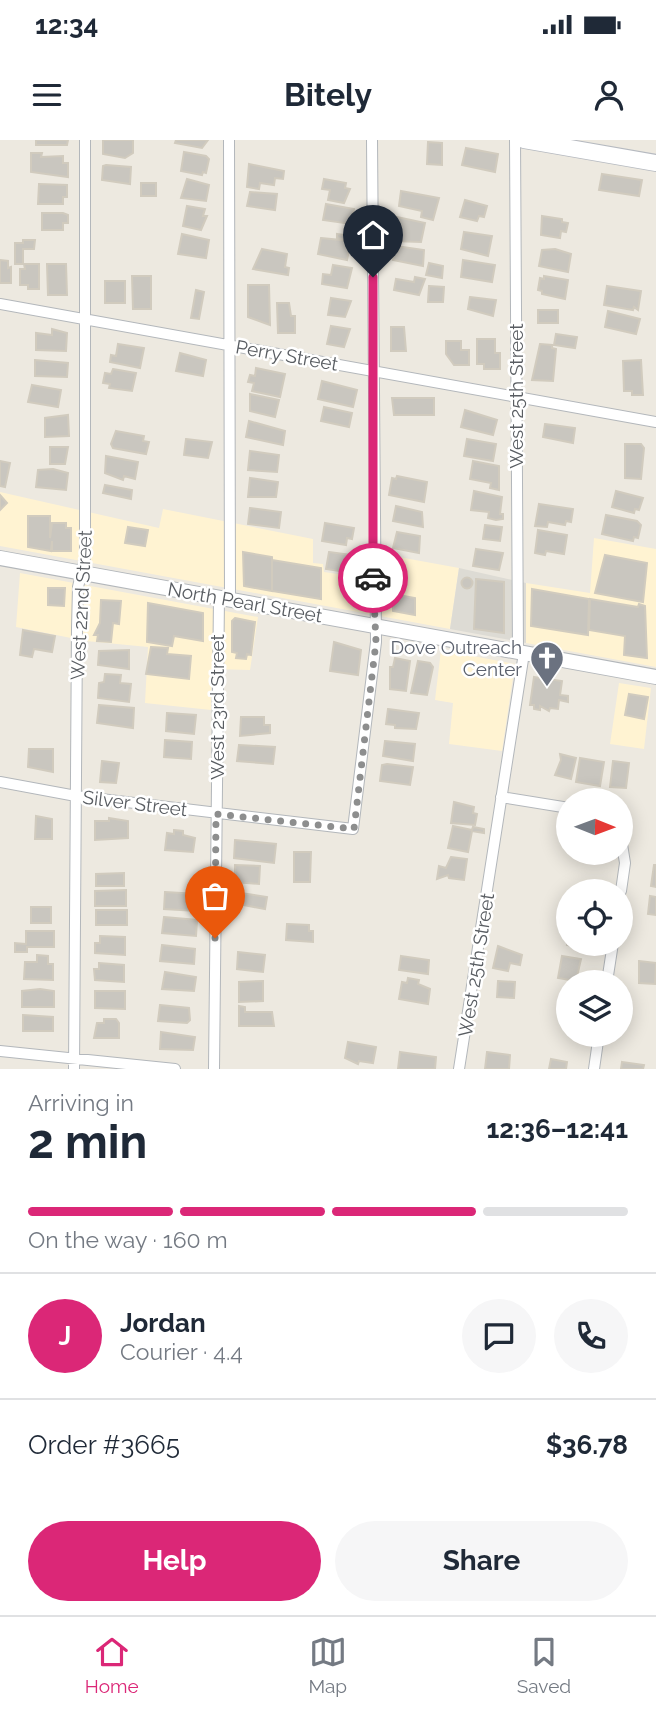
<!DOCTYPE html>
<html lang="en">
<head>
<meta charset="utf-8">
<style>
  :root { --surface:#fff; --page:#f6f6f7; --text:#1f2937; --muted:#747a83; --line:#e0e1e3; --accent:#db2777 }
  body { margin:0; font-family:Raleway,sans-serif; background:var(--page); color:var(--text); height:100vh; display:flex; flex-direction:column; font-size:26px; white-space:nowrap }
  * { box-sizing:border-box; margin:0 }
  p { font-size:23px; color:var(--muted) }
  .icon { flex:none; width:38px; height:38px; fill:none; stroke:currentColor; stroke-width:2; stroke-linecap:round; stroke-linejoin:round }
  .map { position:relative; height:929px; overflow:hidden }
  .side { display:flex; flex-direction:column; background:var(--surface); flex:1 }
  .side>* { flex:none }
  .needle { width:46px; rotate:91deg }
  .tools { position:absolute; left:556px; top:648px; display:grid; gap:14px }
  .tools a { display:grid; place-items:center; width:77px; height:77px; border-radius:50%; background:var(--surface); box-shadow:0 4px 18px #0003; font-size:35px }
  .pin { position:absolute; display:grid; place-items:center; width:60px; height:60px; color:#fff; margin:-72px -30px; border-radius:50% 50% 50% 0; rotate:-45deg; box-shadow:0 0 7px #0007 }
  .pin .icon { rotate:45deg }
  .courier { position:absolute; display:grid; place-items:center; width:70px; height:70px; margin:-35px; border:5px solid #db2777; border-radius:50%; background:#fff; color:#222; box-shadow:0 2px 9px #0007 }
  .overview em { font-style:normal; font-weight:700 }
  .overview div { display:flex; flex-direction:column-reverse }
  .overview { display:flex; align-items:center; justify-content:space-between; height:119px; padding:0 28px }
  h1 { font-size:46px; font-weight:700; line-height:52px }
  .bar { display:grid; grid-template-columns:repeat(4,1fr); gap:10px 7px; align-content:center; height:84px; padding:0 28px }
  .bar i { height:9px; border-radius:5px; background:var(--line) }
  .bar .current { background:var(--accent) }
  .bar p { grid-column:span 4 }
  .line { display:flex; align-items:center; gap:18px; padding:0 28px; border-top:2px solid var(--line) }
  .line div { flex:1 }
  .round { display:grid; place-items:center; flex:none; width:74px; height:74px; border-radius:37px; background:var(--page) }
  .button { display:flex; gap:14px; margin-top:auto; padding:14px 28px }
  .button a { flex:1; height:80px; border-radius:42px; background:var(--accent); color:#fff; font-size:28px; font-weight:700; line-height:80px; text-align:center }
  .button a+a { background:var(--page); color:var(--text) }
  .status { display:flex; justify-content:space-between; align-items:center; height:49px; padding:0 35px; background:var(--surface); direction:ltr }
  .status svg { height:19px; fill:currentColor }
  header { display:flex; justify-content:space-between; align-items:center; height:91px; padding:0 28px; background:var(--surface); font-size:32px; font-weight:700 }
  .menu { display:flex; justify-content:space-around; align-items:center; height:98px; border-top:2px solid var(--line); background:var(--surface); font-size:19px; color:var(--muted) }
  .menu a { display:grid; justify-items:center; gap:4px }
  .menu .current { color:var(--accent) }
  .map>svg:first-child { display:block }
</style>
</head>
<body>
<div class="status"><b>12:34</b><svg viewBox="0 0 49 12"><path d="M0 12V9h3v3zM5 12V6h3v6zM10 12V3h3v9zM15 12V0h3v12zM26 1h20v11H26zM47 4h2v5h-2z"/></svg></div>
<header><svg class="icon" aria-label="menu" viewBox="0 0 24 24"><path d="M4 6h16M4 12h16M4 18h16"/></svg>Bitely<svg class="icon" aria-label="person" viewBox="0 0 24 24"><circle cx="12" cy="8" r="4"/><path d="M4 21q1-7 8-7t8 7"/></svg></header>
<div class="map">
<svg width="656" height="929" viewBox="0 0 656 929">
  <rect width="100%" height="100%" fill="#ede9e0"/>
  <!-- commercial -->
  <path fill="#fff3d2" d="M0 352 159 388 163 369 313 399V423L323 424 324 432 365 438 366 411 459 428 450 489 0 406Z
    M594 398 656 409V527L526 503V443L590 453Z
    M20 433 258 477 250 530 211 529V570L145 563 148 507 86 501 16 487Z
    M441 510 515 524 502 611 449 604 453 563 435 560Z
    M619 543 651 548 644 609 610 604Z"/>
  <!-- industrial -->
  <path fill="#dddbd4" d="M459 428 526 443V503L450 489Z"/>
  <!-- building -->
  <path fill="#c9c6bf" stroke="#d1cbbe" stroke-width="2" d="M36 0H68L67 5H36Z
    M103 0H133V13L125 18 103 14Z
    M176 0H208L202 8 175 3Z
    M428 2 442 3V25L427 24Z
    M466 8 498 14 495 32 462 25Z
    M184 12 206 16 209 19 206 33 203 32 202 35 181 31Z
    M31 13H42L41 17 63 16V23H68V37L31 32Z
    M249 24 284 31 283 39 275 38 274 45 260 43 259 49 247 47Z
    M106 25 131 27 130 44 102 40 103 26Z
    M602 34 642 40 639 56 599 50Z
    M187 39 209 45 206 61 181 58Z
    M324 39 346 43 345 48 350 49 344 63 328 60 330 50 322 49Z
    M141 43H156V56H141Z
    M39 44 67 45V57H63V64H38Z
    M401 51 439 58 433 80 421 77 422 71 399 66Z
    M250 52 277 54 275 70 247 66Z
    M465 60 487 66 484 77 479 76 477 81 460 77Z
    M326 64 354 69 351 84 323 80Z
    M187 66 205 69 203 76H207L201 90 183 86Z
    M42 73H63L68 75V83H63V90H42Z
    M542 76 562 79V82L568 83 566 92 561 91 560 98 541 95Z
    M397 77 425 83 421 102 393 101Z
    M464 92 492 96 488 116 461 109Z
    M182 94 209 100 206 118 178 114Z
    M337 94 352 96 351 101 337 98Z
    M321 98 351 101 347 120 318 114Z
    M23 100H35L34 109H23V124H15V103H23Z
    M396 106 424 110 423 126 393 120Z
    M262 109 287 114 285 127 289 128 288 135 253 129Z
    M555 109 571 114 568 132 539 126 542 110Z
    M0 120 8 121V128L11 127V143H0Z
    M463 120 495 125 492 142 461 137Z
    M429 123 443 126 442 138 426 135Z
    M24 124H39V149H28V145H20V129H25Z
    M47 124H66L67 155H48Z
    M333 125 352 128 347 148 322 144 323 134 331 135Z
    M132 136H151V169H133Z
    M544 136 568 140 565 159 542 154V151L538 150 540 138 544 139Z
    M415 137 425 139 419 155 394 150 396 139 414 142Z
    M105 141H125V163H105Z
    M248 145H269L270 185 248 177Z
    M429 146 444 147 443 162H428Z
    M607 146 641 151 638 170 634 167 633 170 604 165Z
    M196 150 204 152 199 179 191 178Z
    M470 157 496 160 493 176 468 169Z
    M331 158 351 161 345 177 328 175Z
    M277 163H289L291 176H295V193H278Z
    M538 170H558V183H538Z
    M608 171 640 179 636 194 605 187Z
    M331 186 350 189 344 207 327 204Z
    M391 187H404L406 211H391Z
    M52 189 67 193 66 211 36 210V193L52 195Z
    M556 194 577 197 575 208 554 205Z
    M477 199H495V213H500V229H484V224H477Z
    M446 201H461V210H469V225H454L446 214Z
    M118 204 144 208 140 228 110 222 111 215 116 216Z
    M540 204 552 205V208L556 209 553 241 532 240Z
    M180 213 206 220 203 236 176 231Z
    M35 220 68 223 67 237 35 236Z
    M641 220 643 255H632V251H624L623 221Z
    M256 228 285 234 280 257 252 251 254 243 248 242 250 235 255 236Z
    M113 229 136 233 132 251 109 248 110 244 103 243 105 233 111 234Z
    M322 241 357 250 353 267 318 259Z
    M32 245 61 250 58 267 28 262Z
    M250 254 279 260 275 277 250 271Z
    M392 258H434V275H394Z
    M324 267 352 273 349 287 321 281Z
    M465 270 497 280 493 295 461 287Z
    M68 275 69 296 45 297V278Z
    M249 281 285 291 283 305 246 297Z
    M545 284 575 288 573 303 543 297Z
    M116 291 144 296 143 301 149 302 146 314 113 308 111 304Z
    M186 299 212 302 208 318 184 315Z
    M467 299 496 304 493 321 464 316Z
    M625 304H641L644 308 641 339 625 338Z
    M50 307H68L65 324H50Z
    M250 311 279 315 277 332 248 330Z
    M106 316 138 322 135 339 124 336 123 340 105 333Z
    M0 321 10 323 5 347 0 346Z
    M473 321 499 326V350L490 348 491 343 470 339Z
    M53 329 68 333 66 350 36 347 38 330Z
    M397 336 427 342 424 362 389 355 392 338 396 339Z
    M250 338 278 342 276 357H248Z
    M105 345 132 350 131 359 103 353Z
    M474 351 502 357 500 374H503V379L496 380 488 378 489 372 471 370Z
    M616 351 643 358 639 370 635 369 634 373 612 367Z
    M0 355 7 363 0 370Z
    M539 364 573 369 571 382 566 381 565 385 548 382 547 387 535 386Z
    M396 366 422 372 423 387 393 381Z
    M250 368 281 372 279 388 248 384Z
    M606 375 637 381 641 385 638 398 634 397 633 401 602 394Z
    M28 376H50V398L52 383H66V388H71V411H52V401L51 411 28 407Z
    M325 383 354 388 352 399 347 398 346 405 322 401Z
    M485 385 502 387 500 401 483 399Z
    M128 387 148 390 145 406 125 403Z
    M538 390 567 395 564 414 546 411 545 415 535 413Z
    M397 392 420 396 419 413 393 408Z
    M476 409 503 413 499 430 473 426Z
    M243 412 272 417V451L244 446Z
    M329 412 352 415 351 421 355 422 353 433 326 429Z
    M605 415 647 423 643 462 595 453Z
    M272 420 321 428V459L272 451Z
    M461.5 443a5.5 5.5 0 1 1 11 0a5.5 5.5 0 1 1-11 0Z
    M476 439 504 442V493L474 489Z
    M48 448H65L64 466 48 465Z
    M532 449 589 459 588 495 531 486Z
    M393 454 415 458V475L393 471Z
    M590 459 638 467 639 464 645 466 647 518 624 515 625 496 589 490Z
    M101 460 121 461 119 484 113 483 111 502 97 501 98 495H94L100 483Z
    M148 463 203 473V501L174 496 172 506 147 502Z
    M235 478 255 482 251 515 247 514 246 519 236 518 237 513 232 512V481Z
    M23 490 55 496 52 512 34 509 32 517 20 515Z
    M334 502 361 510 358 535 330 531Z
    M151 507 168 508 167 514 191 516 189 539 146 534Z
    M129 510V529L98 525 99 511Z
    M395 518 410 521 406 551 390 549V527H393Z
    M418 521 430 523 433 527 427 555 411 553Z
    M105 534 121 535 120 543 131 544 129 562 98 558 99 543 104 542Z
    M534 537 562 541 560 555 568 556V562L559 560 558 569 550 568 549 571 540 566V570L534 569V565H530Z
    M629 554 648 557 644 579 625 575Z
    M99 565 134 568 133 588 97 583Z
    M388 569 419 573 416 589 395 588V585L386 584Z
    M167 573 196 575 194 594 166 591Z
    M241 577H264V585H270V593L240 596Z
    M165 600 192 602 191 619 164 617Z
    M385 601 415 604 413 621 383 616Z
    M239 605 275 607 273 624 237 621Z
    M29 609H53V632L28 627Z
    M560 614 576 618 571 639 555 635 561 620Z
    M580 618 604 622 600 646 576 642Z
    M102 621 119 623 116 643 100 642Z
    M613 621 629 623 626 648 610 647Z
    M387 624 413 627 410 645 380 641 382 625Z
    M454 662 474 667 473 673 477 674 475 685 451 683Z
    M36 676 52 679V699H35Z
    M109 678 128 681V698L95 700V681H109Z
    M453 686 472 690 473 687 484 689V693L472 691 468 712 448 708Z
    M174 690 183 691V695L195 698 193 712 165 710 167 693 174 694Z
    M235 700 276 704 274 723 234 718Z
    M294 712H311L310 742H294Z
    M451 717 467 719 464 740 449 738 448 735 437 739 439 726 446 728Z
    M235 725 260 726 259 744 235 742Z
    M654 725H656V747L651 746Z
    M124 733V746H96V734Z
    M126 750V766H95V751Z
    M165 752 197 754 196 771 164 769Z
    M234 752 267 757 265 769 243 765V762L233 760Z
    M650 756 656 757V775L648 774Z
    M31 767H51V783H31Z
    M96 770H127V785H96Z
    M164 777 197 780 196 796 162 793Z
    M287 784 309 785V791H313V802L286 800Z
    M26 791H54V807H27V812H15V803L26 804Z
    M569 795V803H583V808L567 805Z
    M100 796 125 797V815L95 813V803H100Z
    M162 805 195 809 194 824 160 821Z
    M498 806 522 815 520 825 510 823 508 831 493 828Z
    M238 812 265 815 263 832 237 829Z
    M37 815 48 816V824H53V840L24 839 25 822H37Z
    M401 816 429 820 428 834 399 830Z
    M562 816 581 819 576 841 558 838Z
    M639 821 656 823 655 844 639 843Z
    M99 823 124 825V842L95 840 94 829H99Z
    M165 832 196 837 194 851 162 849Z
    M408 838 419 840 418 844 430 849 428 864 399 859 402 842 407 843Z
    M263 841V861L239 862V842Z
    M498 841 515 842 514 858 497 857Z
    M40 849 54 851V867H22V851Z
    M95 851H125V869L95 868Z
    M160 865 189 868 190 880 187 883 158 881Z
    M239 866 245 867V872H272L274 886H239Z
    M23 875 53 877V891H23Z
    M104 879H116L119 883V898H94L97 883H104Z
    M161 892 195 897 193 910 160 909Z
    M348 902 376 907 373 923 359 921 358 924 345 918Z
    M400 912 436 917 435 929H398Z
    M487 912 510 915 509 929H485Z
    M551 919 567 922 566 929H549Z
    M622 922 644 925 643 929H621Z"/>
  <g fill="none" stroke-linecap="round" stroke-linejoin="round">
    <!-- minor casing -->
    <g stroke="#b3b7bb" stroke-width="12">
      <path id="minor" d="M229 0 230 459
        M515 0 518 511
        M0 164 656 282
        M0 642 76 656 353 689 376 502 372 0
        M501 657 569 668
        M621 751 625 723 621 698
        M607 842 613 803
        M0 911 175 929
        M74 929 77 488 78 447 85 418V0
        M214 929 219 457
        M459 929 524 513
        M594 929 599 894"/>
    </g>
    <!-- tertiary casing -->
    <g stroke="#b3b7bb" stroke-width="16">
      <path id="tertiary" d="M0 418 656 537"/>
    </g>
    <!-- secondary casing -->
    <g stroke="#b6bac0" stroke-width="18">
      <path id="secondary" d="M524 0 656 23"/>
    </g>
    <!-- minor -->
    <use href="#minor" stroke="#fff" stroke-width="10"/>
    <!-- tertiary -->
    <use href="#tertiary" stroke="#fff" stroke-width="14"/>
    <!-- secondary -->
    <use href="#secondary" stroke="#fff" stroke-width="16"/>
  </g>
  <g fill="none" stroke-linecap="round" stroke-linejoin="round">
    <!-- done -->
    <path stroke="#8d8e8e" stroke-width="7" stroke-dasharray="0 12.6" d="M215 798 216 674 354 689 376 502 373 438"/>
    <!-- route -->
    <path stroke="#db2777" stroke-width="9" d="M373 137V438"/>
  </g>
  <!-- icons -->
  <defs>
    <g id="church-pin" transform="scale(1.75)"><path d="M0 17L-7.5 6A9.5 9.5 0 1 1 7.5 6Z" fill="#6b7280" stroke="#fff"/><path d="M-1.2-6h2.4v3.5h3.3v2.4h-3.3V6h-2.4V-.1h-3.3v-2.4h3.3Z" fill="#fff"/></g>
  </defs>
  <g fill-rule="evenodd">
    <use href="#church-pin" x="547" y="518"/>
  </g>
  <g text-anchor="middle" stroke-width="5" stroke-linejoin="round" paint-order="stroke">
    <!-- street labels -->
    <g font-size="19" fill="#595d62" stroke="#fff">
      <text transform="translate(287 215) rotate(10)" y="7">Perry Street</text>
      <text transform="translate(516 256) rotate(-90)" y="7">West 25th Street</text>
      <text transform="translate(245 462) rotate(10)" y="7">North Pearl Street</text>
      <text transform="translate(81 465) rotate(-87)" y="7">West 22nd Street</text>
      <text transform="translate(217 567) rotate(-90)" y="7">West 23rd Street</text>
      <text transform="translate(135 663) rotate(7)" y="7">Silver Street</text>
      <text transform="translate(476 825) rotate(-81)" y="7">West 25th Street</text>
    </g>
    <!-- worship labels -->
    <g font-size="19" fill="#5b616d" stroke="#fff" text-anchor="end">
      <text x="522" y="514">Dove Outreach<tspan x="522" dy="22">Center</tspan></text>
    </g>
  </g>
</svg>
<div class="tools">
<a><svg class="needle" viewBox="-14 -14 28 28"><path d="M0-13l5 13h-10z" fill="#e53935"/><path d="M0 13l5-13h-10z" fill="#747a83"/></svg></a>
<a><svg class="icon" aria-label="locate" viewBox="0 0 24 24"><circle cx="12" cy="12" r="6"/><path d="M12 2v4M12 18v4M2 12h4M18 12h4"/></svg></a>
<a><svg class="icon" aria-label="layers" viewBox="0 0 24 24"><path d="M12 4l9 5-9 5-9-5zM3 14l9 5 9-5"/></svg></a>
</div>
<div class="pin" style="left:215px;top:798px;background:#ea580c"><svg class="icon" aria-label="bag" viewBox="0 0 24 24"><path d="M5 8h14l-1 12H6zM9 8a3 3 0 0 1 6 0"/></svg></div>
<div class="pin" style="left:373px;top:137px;background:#1f2937"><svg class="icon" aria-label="home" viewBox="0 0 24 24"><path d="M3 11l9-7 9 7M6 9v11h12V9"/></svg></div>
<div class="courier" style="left:373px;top:438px"><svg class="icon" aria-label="car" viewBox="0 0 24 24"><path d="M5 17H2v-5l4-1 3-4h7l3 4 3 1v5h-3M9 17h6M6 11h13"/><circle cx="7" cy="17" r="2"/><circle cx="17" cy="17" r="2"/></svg></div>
</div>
<section class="side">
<div class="overview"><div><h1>2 min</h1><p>Arriving in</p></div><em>12:36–12:41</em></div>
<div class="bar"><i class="current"></i><i class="current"></i><i class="current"></i><i></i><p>On the way · 160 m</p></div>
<div class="line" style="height:126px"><b class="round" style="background:var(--accent);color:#fff">J</b><div><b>Jordan</b><p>Courier · 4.4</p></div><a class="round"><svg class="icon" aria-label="chat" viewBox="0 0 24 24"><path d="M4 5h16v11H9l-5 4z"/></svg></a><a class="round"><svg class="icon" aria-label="phone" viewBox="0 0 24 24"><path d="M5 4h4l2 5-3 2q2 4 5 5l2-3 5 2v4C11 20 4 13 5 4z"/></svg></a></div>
<div class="line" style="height:91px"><div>Order #3665</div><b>$36.78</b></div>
<div class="button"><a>Help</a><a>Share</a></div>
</section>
<nav class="menu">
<a class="current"><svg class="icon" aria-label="home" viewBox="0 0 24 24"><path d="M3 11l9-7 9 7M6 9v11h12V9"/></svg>Home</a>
<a><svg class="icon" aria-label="map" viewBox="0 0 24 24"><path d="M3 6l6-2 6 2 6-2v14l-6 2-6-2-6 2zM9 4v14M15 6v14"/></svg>Map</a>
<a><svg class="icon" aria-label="saved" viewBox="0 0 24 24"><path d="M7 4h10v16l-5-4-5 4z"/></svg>Saved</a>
</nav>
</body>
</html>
